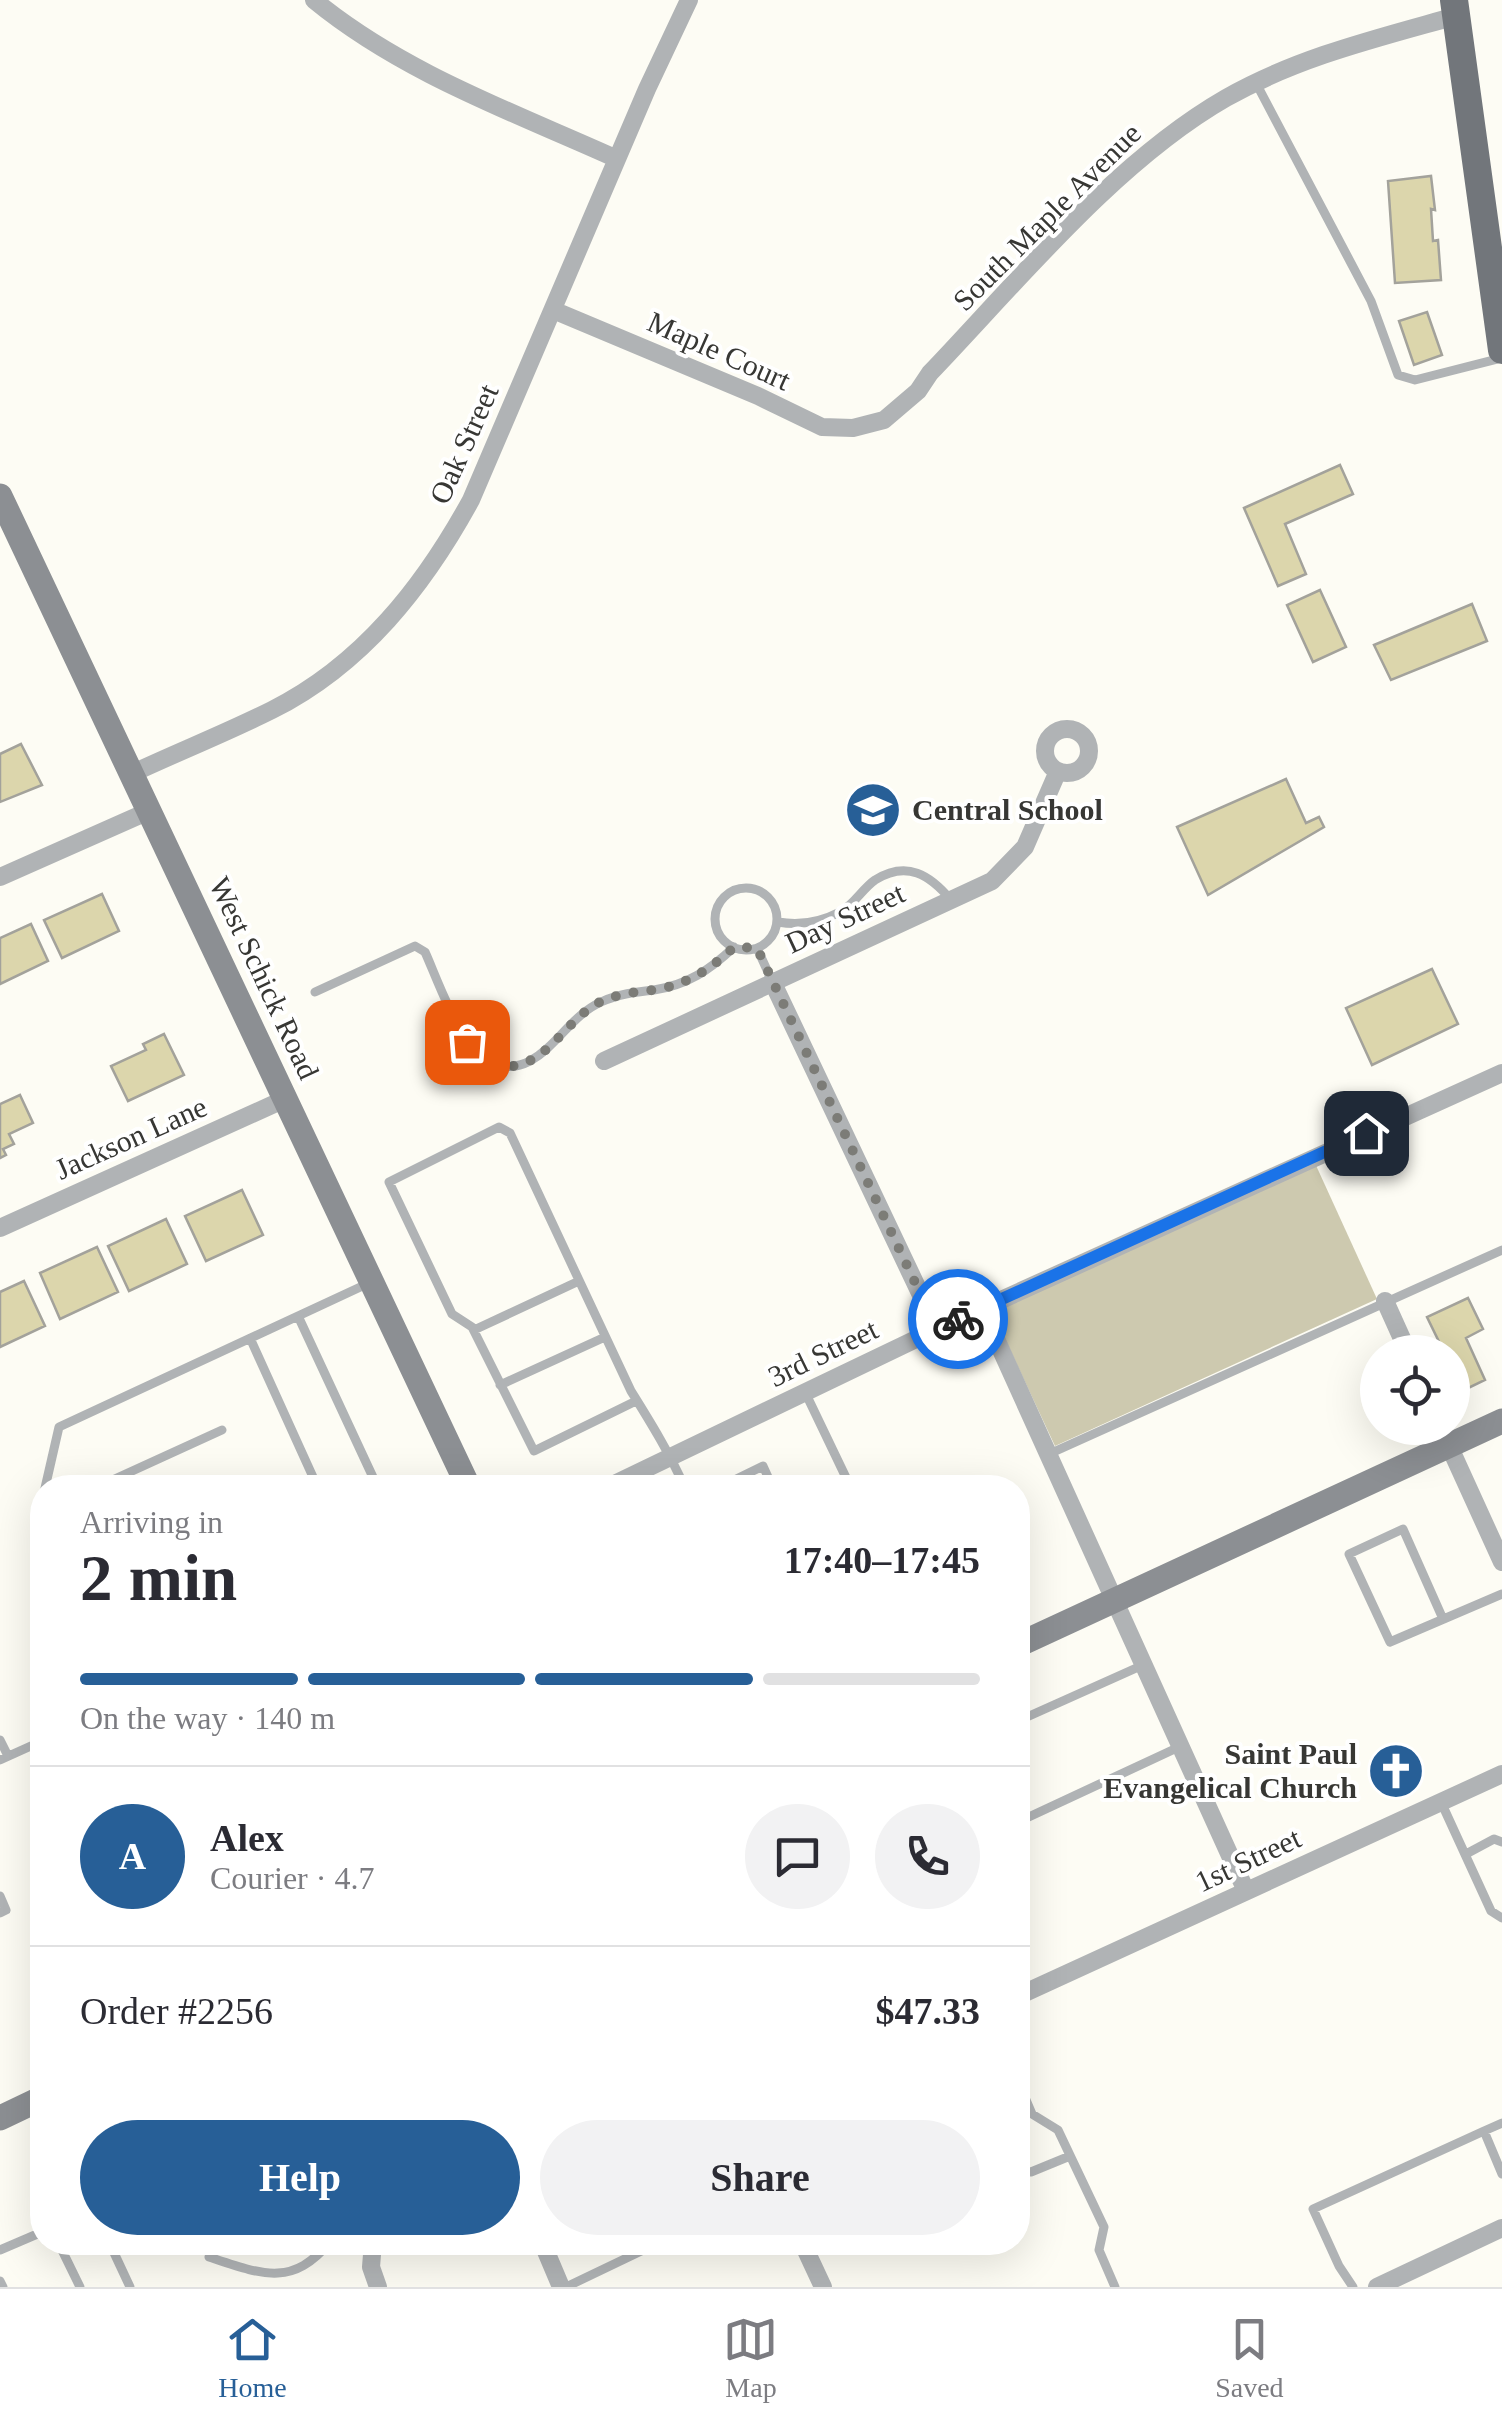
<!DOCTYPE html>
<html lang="en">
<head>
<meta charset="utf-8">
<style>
  :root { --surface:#fff; --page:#f2f2f3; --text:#2b2b33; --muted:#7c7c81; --line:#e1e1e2; --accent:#275f97 }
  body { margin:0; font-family:"Times New Roman",serif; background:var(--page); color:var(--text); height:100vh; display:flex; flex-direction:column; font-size:38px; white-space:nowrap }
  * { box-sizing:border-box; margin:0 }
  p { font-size:32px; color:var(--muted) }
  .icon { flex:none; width:55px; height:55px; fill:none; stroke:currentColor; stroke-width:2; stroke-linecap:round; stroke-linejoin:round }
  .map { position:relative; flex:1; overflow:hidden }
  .drawer { position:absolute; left:30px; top:1475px; width:1000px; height:780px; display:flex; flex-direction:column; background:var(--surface); border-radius:40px; box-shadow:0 10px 40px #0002 }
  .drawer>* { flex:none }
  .tools { position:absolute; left:1360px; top:1335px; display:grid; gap:20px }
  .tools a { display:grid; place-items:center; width:110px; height:110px; border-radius:50%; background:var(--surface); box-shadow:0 10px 40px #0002; font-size:50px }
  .pin { position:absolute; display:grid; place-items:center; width:85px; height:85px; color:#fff; margin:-42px; border-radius:20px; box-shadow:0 5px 15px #0006 }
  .courier { position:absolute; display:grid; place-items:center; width:100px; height:100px; margin:-50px; border:8px solid #1a73e8; border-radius:50%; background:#fff; color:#222; box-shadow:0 2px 12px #0007 }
  .head em { font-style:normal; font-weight:700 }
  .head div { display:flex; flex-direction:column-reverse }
  .head { display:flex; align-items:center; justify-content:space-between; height:170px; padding:0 50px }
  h1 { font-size:65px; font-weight:700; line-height:75px }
  .bar { display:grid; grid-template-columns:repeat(4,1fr); gap:15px 10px; align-content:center; height:120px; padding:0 50px }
  .bar i { height:12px; border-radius:8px; background:var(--line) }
  .bar .active { background:var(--accent) }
  .bar p { grid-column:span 4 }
  .line { display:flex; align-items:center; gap:25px; padding:0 50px; border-top:2px solid var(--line) }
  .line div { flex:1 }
  .round { display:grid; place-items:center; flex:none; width:105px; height:105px; border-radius:52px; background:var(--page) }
  .action { display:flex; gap:20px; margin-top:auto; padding:20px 50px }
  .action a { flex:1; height:115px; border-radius:60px; background:var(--accent); color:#fff; font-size:40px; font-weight:700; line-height:115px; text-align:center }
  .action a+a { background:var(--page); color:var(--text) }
  .tab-bar { display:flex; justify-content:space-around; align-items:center; height:140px; border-top:2px solid var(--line); background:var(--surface); font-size:28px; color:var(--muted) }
  .tab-bar a { display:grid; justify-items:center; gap:5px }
  .tab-bar .active { color:var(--accent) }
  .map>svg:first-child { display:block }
</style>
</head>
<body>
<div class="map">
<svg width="1502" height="2287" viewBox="0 0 1502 2287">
  <rect width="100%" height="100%" fill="#fdfcf4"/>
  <!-- green -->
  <path fill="#cdc9af" d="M1314 1161 1377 1299 1055 1446 992 1311Z"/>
  <!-- building -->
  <path fill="#dcd6ac" stroke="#a3a29b" stroke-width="2.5" d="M1431 176 1435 210 1431 209 1433 241 1438 240 1441 280 1395 283 1388 181Z
    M1427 312 1442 355 1414 365 1399 321Z
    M1340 465 1353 494 1285 524 1306 574 1278 586 1244 508Z
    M1320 590 1346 647 1313 662 1287 605Z
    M1472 604 1487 641 1391 680 1374 645Z
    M21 744 42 785 0 802V754Z
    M1286 779 1306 823 1319 817 1324 827 1208 895 1177 827Z
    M102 894 119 931 62 958 44 920Z
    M31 924 48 961 0 984V938Z
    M1432 969 1458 1024 1372 1065 1346 1008Z
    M164 1034 184 1075 128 1101 111 1066 146 1050 143 1044Z
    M20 1095 33 1123 9 1134 14 1144 3 1149 6 1155 0 1158V1104Z
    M242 1190 263 1235 206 1261 185 1216Z
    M166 1219 187 1264 129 1291 108 1246Z
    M97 1247 118 1292 60 1319 40 1273Z
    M24 1281 45 1326 0 1347V1292Z
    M1468 1298 1483 1329 1466 1338 1485 1380 1462 1391 1452 1371V1352H1444L1427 1317Z"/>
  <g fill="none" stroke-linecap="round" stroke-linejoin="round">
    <!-- lane -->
    <path stroke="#b0b3b5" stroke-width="9" d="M1256 83 1371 301 1398 375 1415 380 1501 358
      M715 919a31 31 0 1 1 62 0a31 31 0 1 1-62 0Z
      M778 922C800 926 819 923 840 912 854 905 862 889 875 880 907 860 930 875 951 900
      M757 948 772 981
      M315 992 415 946 425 952C442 989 473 1091 530 1061 557 1046 572 1015 601 1002 618 994 636 992 654 990 687 985 710 970 734 947
      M298 1316 378 1488
      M474 1330 579 1281
      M250 1338 318 1488
      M500 1385 605 1337
      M805 1392 851 1488
      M636 1401 534 1451 472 1327 452 1314 389 1182 499 1127 510 1133 631 1391C651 1423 670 1454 685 1488
      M1049 1454 1502 1250
      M45 1488 59 1427 369 1283
      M95 1488 222 1430
      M718 1488 763 1466 773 1488
      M42 1504V1515
      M1443 1619 1403 1529 1349 1554 1390 1642 1502 1594
      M1018 1721 1143 1665
      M0 1740 8 1756
      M0 1760 42 1741
      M1441 1802 1491 1911 1502 1918
      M1018 1822 1179 1747
      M1466 1854 1494 1839 1502 1842
      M0 1896 6 1910 0 1913
      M1018 2081 1032 2114 1058 2130 1104 2227 1099 2250 1115 2287
      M1502 2123 1484 2131 1502 2174
      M1018 2171 1031 2172 1070 2156
      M58 2242 80 2287
      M109 2242 130 2287
      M0 2250 42 2232
      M209 2257C263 2275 292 2287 330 2242
      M0 2281 3 2287
      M566 2287 660 2242
      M1353 2287 1339 2266 1313 2209 1484 2131"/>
    <!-- street -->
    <path stroke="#b0b3b5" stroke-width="18" d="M314 0C403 73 513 112 617 159
      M553 310 758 396 822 427 853 428 884 420 918 391 930 373C1018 281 1116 161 1226 98 1298 57 1378 38 1456 16
      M1045 751a22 22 0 1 1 44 0a22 22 0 1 1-44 0Z
      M131 774C178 752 226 733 272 710 362 665 424 586 471 500L647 89 689 0
      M0 877 149 811
      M772 981 937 1329
      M604 1061 992 881 1025 847 1058 771
      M0 1228 285 1099
      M1385 1301 1408 1352
      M982 1308 1246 1891
      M1441 1428 1502 1562
      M606 1488 937 1329 1502 1073
      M1018 1996 1502 1774
      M373 2242 371 2267 378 2287
      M542 2242 561 2287
      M802 2242 823 2287
      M1377 2287 1502 2228"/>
    <!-- secondary -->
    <path stroke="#8c8f93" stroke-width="25" d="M0 496 469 1488
      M1018 1645 1502 1421
      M0 2118 42 2098"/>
    <!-- primary -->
    <path stroke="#72767b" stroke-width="28" d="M1454 0 1502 350"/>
  </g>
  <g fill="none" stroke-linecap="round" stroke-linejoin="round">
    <!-- done -->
    <path stroke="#7c7c77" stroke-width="10" stroke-dasharray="0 18" d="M467 1042C480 1054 495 1068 514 1066 550 1060 569 1017 600 1002 617 994 635 992 653 990 686 985 710 970 734 947L757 948 937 1329 958 1319"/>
    <!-- route -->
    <path stroke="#1a73e8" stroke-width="12" d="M958 1319 1366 1133"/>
  </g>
  <!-- icons -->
  <defs>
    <g id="school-disc" transform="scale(2.875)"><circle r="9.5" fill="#275f97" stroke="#fff"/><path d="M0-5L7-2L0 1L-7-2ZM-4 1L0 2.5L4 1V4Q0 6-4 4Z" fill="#fff"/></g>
    <g id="church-disc" transform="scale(2.875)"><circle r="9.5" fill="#275f97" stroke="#fff"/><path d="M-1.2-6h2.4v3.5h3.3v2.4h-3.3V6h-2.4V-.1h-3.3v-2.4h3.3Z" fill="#fff"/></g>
  </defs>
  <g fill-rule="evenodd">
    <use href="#school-disc" x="873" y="810"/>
    <use href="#church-disc" x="1396" y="1771"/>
  </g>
  <g text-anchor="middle" stroke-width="8" stroke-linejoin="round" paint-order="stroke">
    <!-- street labels -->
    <g font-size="30" fill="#373734" stroke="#fff">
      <text transform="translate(1047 217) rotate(-45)" y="10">South Maple Avenue</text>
      <text transform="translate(719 351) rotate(24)" y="10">Maple Court</text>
      <text transform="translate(464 444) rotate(-66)" y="10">Oak Street</text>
      <text transform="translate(845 918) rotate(-25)" y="10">Day Street</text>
      <text transform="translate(264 978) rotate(65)" y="10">West Schick Road</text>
      <text transform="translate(131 1138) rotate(-24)" y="10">Jackson Lane</text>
      <text transform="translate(823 1353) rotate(-26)" y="10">3rd Street</text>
      <text transform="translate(1248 1860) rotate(-25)" y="10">1st Street</text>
    </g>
    <!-- poi labels -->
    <g font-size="30" font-weight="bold" fill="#373734" stroke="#fff" text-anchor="start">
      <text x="912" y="820">Central School</text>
      <text x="1357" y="1764" text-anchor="end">Saint Paul<tspan x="1357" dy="34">Evangelical Church</tspan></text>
    </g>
  </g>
</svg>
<div class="tools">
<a><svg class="icon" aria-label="locate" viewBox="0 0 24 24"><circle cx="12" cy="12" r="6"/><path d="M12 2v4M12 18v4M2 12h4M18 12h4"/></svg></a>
</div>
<div class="pin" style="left:467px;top:1042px;background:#ea580c"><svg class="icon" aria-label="bag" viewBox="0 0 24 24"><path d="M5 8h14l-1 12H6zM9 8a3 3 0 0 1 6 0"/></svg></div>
<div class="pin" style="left:1366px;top:1133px;background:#1f2937"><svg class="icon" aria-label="home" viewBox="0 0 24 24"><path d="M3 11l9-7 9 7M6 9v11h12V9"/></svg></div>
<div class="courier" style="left:958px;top:1319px"><svg class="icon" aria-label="bike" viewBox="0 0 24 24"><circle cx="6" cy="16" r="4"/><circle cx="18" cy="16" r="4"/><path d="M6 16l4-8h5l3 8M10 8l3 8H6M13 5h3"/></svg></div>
<section class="drawer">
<div class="head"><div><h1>2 min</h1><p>Arriving in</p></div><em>17:40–17:45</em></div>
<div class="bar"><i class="active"></i><i class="active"></i><i class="active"></i><i></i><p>On the way · 140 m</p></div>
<div class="line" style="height:180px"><b class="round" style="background:var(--accent);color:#fff">A</b><div><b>Alex</b><p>Courier · 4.7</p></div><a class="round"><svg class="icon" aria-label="chat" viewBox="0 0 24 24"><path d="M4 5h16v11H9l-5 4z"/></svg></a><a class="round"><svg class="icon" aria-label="phone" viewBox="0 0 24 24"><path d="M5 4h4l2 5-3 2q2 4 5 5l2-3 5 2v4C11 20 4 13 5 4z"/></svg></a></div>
<div class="line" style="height:130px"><div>Order #2256</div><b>$47.33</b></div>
<div class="action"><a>Help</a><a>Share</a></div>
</section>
</div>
<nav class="tab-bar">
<a class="active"><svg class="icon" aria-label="home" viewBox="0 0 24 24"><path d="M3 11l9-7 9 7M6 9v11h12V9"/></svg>Home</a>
<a><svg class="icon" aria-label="map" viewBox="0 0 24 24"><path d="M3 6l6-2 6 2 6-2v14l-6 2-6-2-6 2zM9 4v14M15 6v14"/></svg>Map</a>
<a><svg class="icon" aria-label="saved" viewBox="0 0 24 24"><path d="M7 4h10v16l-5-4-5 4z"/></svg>Saved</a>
</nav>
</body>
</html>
